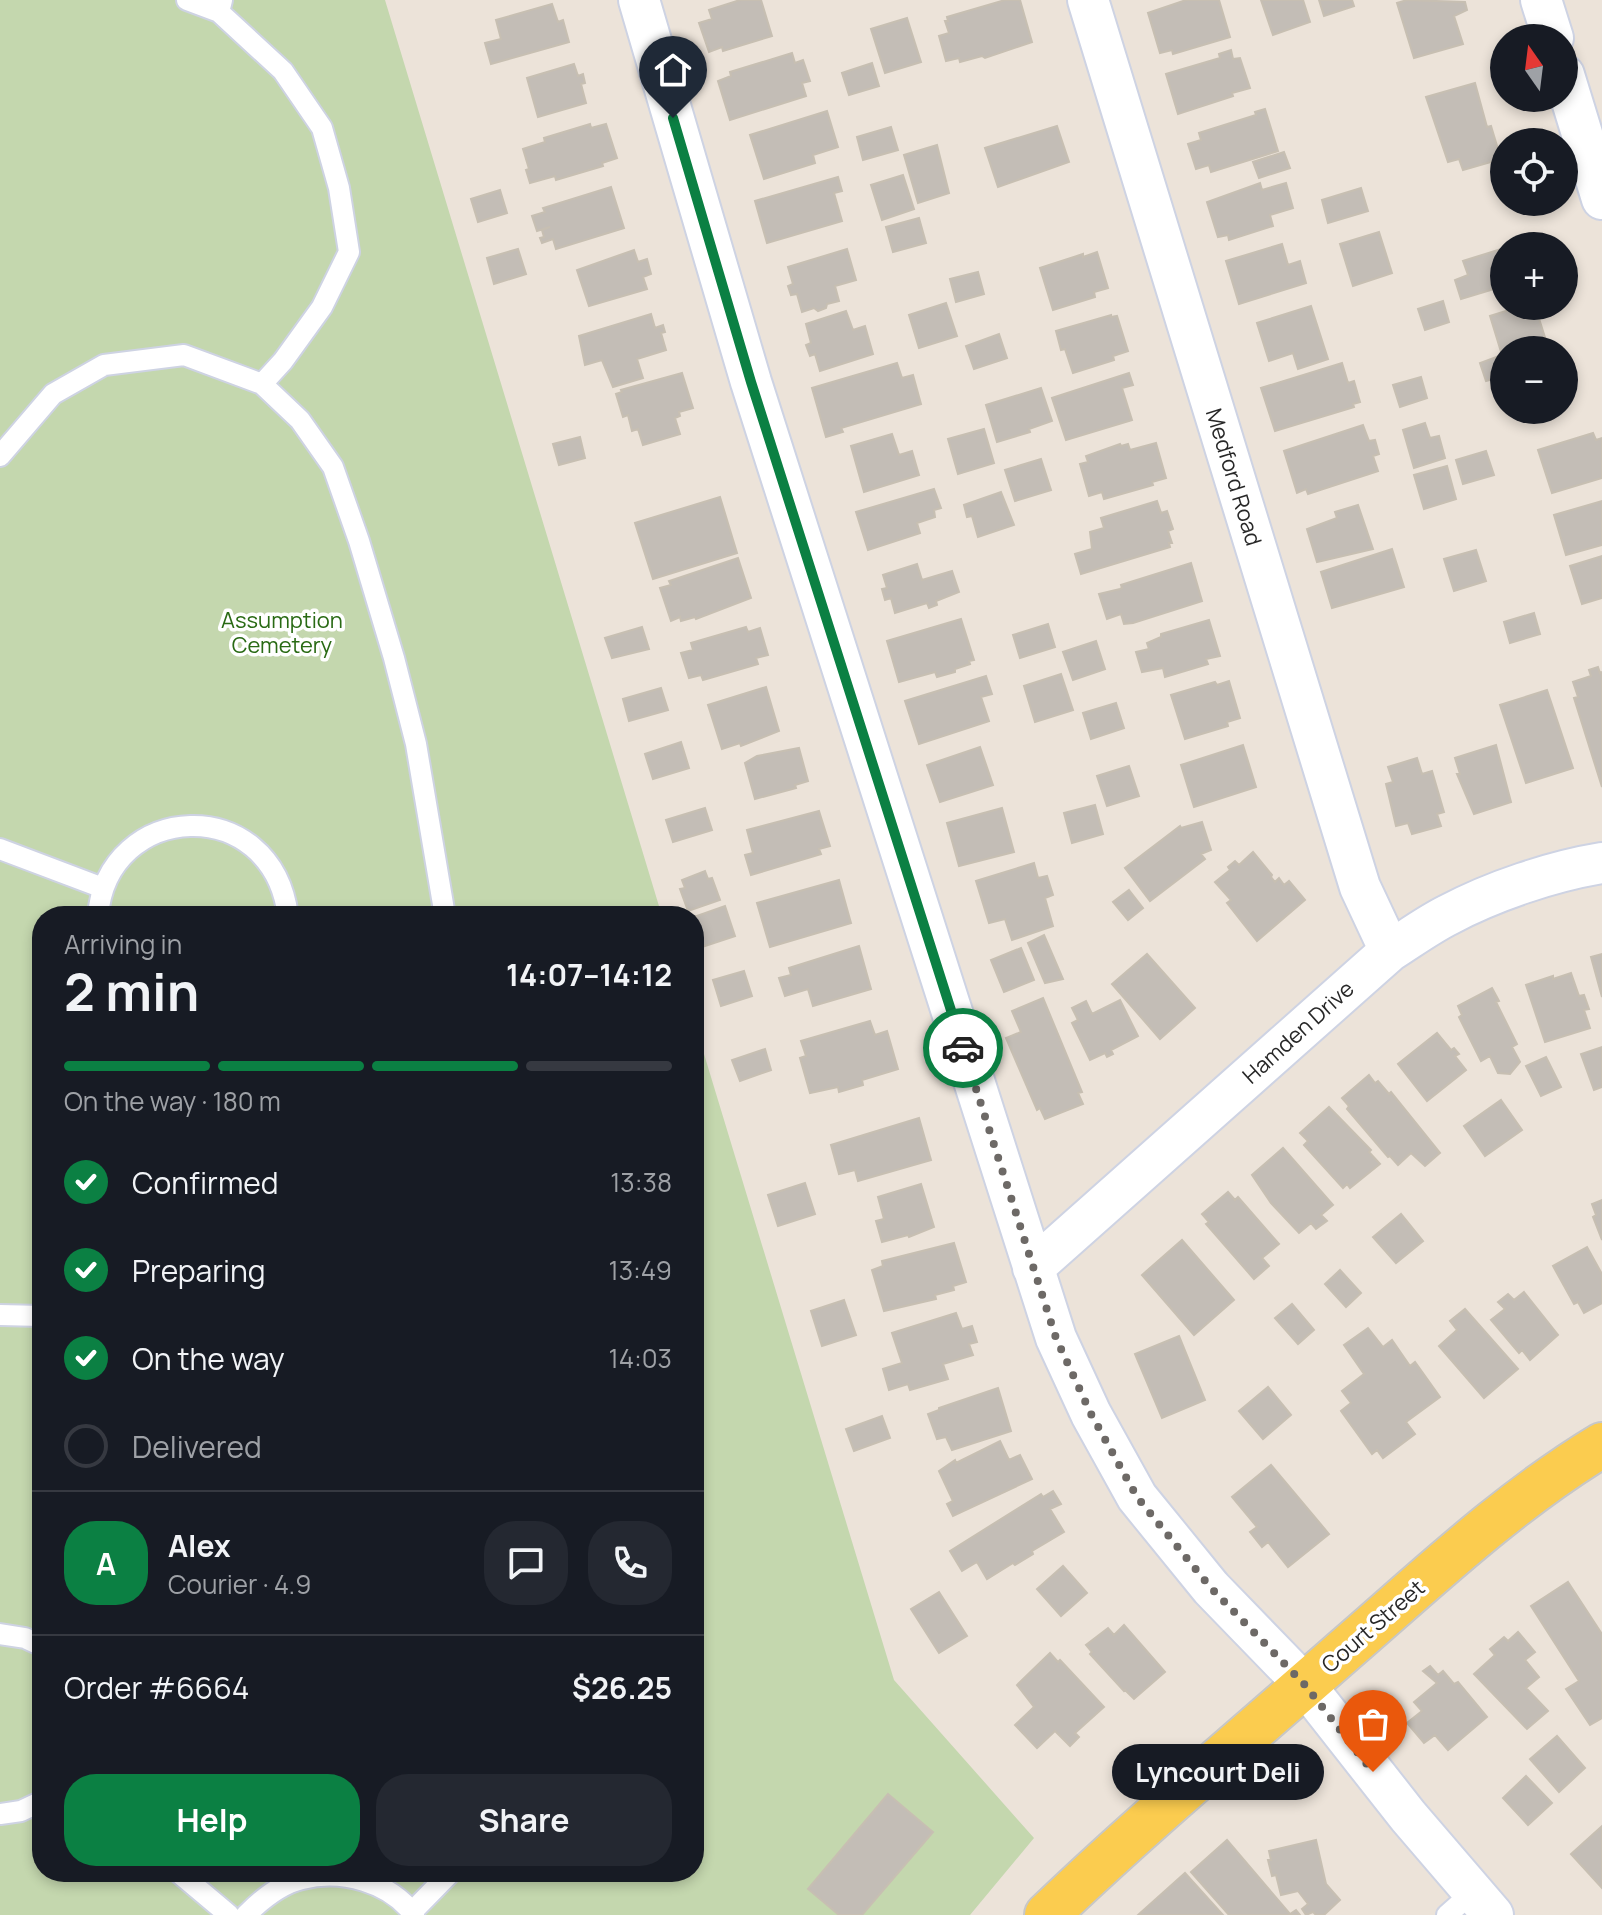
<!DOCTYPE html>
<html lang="en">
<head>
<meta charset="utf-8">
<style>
  :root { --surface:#171b24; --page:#242831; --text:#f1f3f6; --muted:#9ea1a6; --line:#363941; --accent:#0b8043 }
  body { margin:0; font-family:Manrope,sans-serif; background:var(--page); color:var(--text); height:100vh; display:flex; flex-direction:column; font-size:30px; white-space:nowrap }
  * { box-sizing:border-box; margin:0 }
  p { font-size:26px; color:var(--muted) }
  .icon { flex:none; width:44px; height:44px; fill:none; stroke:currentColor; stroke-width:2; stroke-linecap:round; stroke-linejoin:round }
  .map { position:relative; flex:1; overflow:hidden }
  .drawer { position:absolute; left:32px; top:906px; width:672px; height:976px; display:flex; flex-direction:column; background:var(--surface); border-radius:32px; box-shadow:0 4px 12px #0003 }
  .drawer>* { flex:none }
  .needle { width:52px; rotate:346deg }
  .controls { position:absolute; left:1490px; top:24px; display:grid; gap:16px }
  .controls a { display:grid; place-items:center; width:88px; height:88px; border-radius:50%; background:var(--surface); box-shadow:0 4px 12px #0003; font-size:40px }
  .pin { position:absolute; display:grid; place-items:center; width:68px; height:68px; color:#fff; margin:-82px -34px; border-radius:50% 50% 50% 0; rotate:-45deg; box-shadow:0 0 8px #0007 }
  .pin .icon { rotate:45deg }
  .courier { position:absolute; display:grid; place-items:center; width:80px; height:80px; margin:-40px; border:6px solid #0b8043; border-radius:50%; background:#fff; color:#222; box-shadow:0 2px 10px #0007 }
  .bubble { position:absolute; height:56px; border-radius:28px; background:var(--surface); box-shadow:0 4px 12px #0003; font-size:26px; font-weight:700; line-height:56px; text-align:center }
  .headline em { font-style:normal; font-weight:700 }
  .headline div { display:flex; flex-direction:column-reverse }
  .headline { display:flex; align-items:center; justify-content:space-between; height:136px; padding:0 32px }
  h1 { font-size:52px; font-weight:700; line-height:60px }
  .bar { display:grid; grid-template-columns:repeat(4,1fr); gap:12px 8px; align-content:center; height:96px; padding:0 32px }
  .bar i { height:10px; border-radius:6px; background:var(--line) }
  .bar .selected { background:var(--accent) }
  .bar p { grid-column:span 4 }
  .line { display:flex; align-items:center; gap:20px; padding:0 32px; border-top:2px solid var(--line) }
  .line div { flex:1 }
  .round { display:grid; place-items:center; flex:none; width:84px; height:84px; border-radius:32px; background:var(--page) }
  ol { padding:0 32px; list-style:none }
  li { display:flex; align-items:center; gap:24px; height:88px }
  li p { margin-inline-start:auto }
  li .icon { padding:8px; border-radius:50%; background:var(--accent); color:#fff; stroke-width:4 }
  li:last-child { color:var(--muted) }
  li i { width:44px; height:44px; border:4px solid var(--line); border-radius:50% }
  .action { display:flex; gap:16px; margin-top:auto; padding:16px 32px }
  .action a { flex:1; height:92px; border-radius:32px; background:var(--accent); color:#fff; font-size:32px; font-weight:700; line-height:92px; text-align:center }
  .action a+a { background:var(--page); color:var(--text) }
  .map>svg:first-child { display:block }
</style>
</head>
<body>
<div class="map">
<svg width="1602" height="1915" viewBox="0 0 1602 1915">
  <rect width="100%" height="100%" fill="#ece3d9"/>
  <!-- cemetery -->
  <path fill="#c4d7ae" d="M0 0H385L662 916H42V1872H694V1021L894 1680 1034 1838 970 1915H0Z"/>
  <!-- building -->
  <path fill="#c3bdb6" stroke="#c7bfb2" stroke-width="2" d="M740 0H761L772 36 723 51 722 47 709 52 699 23 712 19 709 10Z
    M1005 0H1020L1032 42 985 58 982 56 960 62 959 58 946 61 939 36 949 33 945 21H948L947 17Z
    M1186 0H1219L1230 37 1173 54 1172 50 1160 53 1148 13Z
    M1261 0H1303L1310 22 1273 35Z
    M1319 0H1352L1354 6 1324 16Z
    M1407 0 1465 2 1467 10 1454 16 1463 44 1414 58 1397 3Z
    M552 4 558 22 563 20 569 42 491 64 485 43 501 39 496 20Z
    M907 18 921 62 885 73 871 29Z
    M1231 50 1233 59 1240 58 1250 88 1232 93 1233 96 1178 114 1166 74 1220 58 1219 54Z
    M792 53 795 63 803 60 810 81 802 83 806 96 730 120 718 81 731 76 730 72Z
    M872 63 879 86 849 95 842 73Z
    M574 64 578 76 583 74 585 83 581 84 586 103 538 117 527 78Z
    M1475 83 1487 127 1491 126 1501 159 1463 170 1459 159 1448 162 1426 97Z
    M1265 109 1278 151 1211 172 1209 165 1196 169 1188 144 1201 140 1199 133 1256 115 1255 112Z
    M827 111 838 147 813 155 815 163 764 179 750 135Z
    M590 124 591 128 606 124 617 158 602 163 603 166 556 180 555 176 530 183 526 170 529 169 523 149 545 142 544 138Z
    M1057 126 1069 162 998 187 985 148Z
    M891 127 898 150 863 160 857 137Z
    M937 145 949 193 918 203 904 155Z
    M1284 152 1290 168 1259 178 1253 162Z
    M903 175 914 209 882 220 871 185Z
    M838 177 842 191 834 193 842 221 767 243 755 201Z
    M1260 183 1262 190 1286 183 1293 208 1270 215 1273 226 1229 240 1228 235 1218 237 1207 202Z
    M611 187 624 228 556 249 553 239 542 243 540 238 544 237 542 230 550 227 537 231 532 216 545 212 543 208Z
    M1361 188 1368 211 1328 223 1322 200Z
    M500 190 507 213 478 222 471 199Z
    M919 218 926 243 893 252 886 227Z
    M1379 232 1392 273 1353 286 1340 244Z
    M1282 244 1288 265 1300 261 1306 283 1239 304 1226 261Z
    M1504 248V286L1461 299 1455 280 1468 275 1463 261Z
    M518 249 526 274 494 284 487 258Z
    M847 249 856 280 835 286 839 301 827 304 826 308 818 311 814 308 802 312 797 294 791 295 788 286 793 284 788 267Z
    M634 250 638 262 647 259 651 274 643 277 647 289 589 306 577 270Z
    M1097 252 1108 288 1094 292 1095 297 1053 310 1040 268 1083 254V257Z
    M978 272 984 294 956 302 950 279Z
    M1443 301 1449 322 1425 330 1418 309Z
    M946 303 957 336 919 348 909 315Z
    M1311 306 1328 359 1298 369 1293 353 1269 361 1257 323Z
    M1522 306H1535L1549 350H1504V376L1486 381 1480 363 1502 355 1490 316Z
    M846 311 853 330 865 326 873 354 820 371 815 354 810 356 806 345 811 343 806 324Z
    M651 314 655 328 663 325 665 332 661 333 666 350 637 359 643 378 613 387 602 360 585 365 579 336Z
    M1111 315V317L1117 316 1128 351 1113 356 1114 360 1073 373 1065 349 1061 350 1056 331Z
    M999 334 1007 358 974 369 966 346Z
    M897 363 902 378 913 375 921 404 841 428 843 432 826 437 812 388Z
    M1342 363 1348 383 1354 381 1360 402 1353 404 1354 407 1275 431 1261 388Z
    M682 373 693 408 679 412 680 416 675 418 680 434 643 445 638 429 632 431 628 415 623 417 616 394 622 392 621 390Z
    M1129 373 1133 385 1122 388 1132 420 1066 440 1052 398Z
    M1421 377 1427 398 1400 407 1393 385Z
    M1041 388 1052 421 1029 429 1030 432 997 442 986 405Z
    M1425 423 1430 438 1439 436 1445 458 1414 468 1403 430Z
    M1363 425 1369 441 1375 440 1379 454 1373 456 1378 471 1308 494 1306 489 1297 493 1284 451Z
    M984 429 994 463 958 474 948 439Z
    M1593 433 1596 440 1602 438V478L1552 493 1538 450Z
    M892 434 899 455 912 451 919 475 864 492 851 446Z
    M580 437 585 458 559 465 553 444Z
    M1156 443 1166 478 1152 482 1153 485 1104 499 1102 492 1089 496 1080 464 1088 462 1086 456 1120 444 1121 446 1128 444 1130 450Z
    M1486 451 1494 475 1463 484 1456 460Z
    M1041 459 1051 490 1015 501 1005 470Z
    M1447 466 1456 499 1424 509 1414 475Z
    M934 489 941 508 934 510 935 517 917 523 920 533 868 550 856 512Z
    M1001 492 1014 525 978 537 972 516 967 517 964 505Z
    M720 497 737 553 653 579 635 523Z
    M1157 501 1161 513 1167 511 1173 529 1168 531 1172 543H1169L1170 547 1081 574 1075 554 1092 549 1090 532 1104 528 1101 518Z
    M1602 501V545L1566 555 1554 515Z
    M1358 505 1373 549 1317 562 1307 529 1337 518 1335 512Z
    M1392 549 1404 587 1332 608 1321 572Z
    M1476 550 1486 581 1454 591 1444 559Z
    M1602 556V598L1582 604 1570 566Z
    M738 558 751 598 696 619 695 617 681 621 680 617 671 621 660 588 671 585 669 581Z
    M1191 563 1202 601 1133 623 1124 624 1121 614 1107 619 1099 594 1120 589 1122 588 1121 585Z
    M917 564 922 580 952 571 959 592 936 601 937 605 929 608 927 603 895 613 891 598 885 600 882 589 887 588 883 575Z
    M1534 613 1540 634 1510 643 1504 622Z
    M961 619 974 660 969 661 970 664 955 669V672L937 677 935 672 899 682 887 641Z
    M1209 620 1220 656 1206 659 1208 664 1165 677 1163 668 1142 672 1136 652 1149 649 1147 643 1161 637V634Z
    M1048 624 1055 647 1020 658 1013 635Z
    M642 627 649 649 612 658 605 638Z
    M746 627 748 632 760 628 768 655 756 658 758 664 703 680 701 675 689 678 681 653 693 650 691 643Z
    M1096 641 1105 669 1073 680 1063 652Z
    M1598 667 1600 673 1602 672V787L1574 698 1578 697 1573 682 1591 676 1589 670Z
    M1061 674 1073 710 1035 722 1024 686Z
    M986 676 992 694 981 697 989 721 919 744 905 701Z
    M1229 681 1240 718 1227 722 1228 726 1185 739 1171 695 1215 682 1217 685Z
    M766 687 779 731 741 746 740 743 722 749 708 705Z
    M661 688 668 710 629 721 623 699Z
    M1547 690 1573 768 1526 783 1500 705Z
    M1116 703 1124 728 1091 739 1083 713Z
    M681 742 689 768 653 779 645 754Z
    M1243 745 1256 787 1194 807 1181 765Z
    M1496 745 1511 802 1474 814 1457 774H1460L1455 758Z
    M980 747 993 785 940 802 927 765Z
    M799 748 808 781 795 785 796 788 755 799 745 763 757 756Z
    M1417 758 1422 774 1432 771 1444 812 1437 814 1441 826 1412 834 1408 823 1396 826 1386 784 1393 782 1388 767Z
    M1129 766 1139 796 1107 806 1097 776Z
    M1095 805 1103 834 1072 843 1064 813Z
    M705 808 712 830 673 842 666 820Z
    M1002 808 1014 852 959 866 947 823Z
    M819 811 830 846 819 849 821 854 751 875 745 855 753 853 747 830Z
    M1202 822 1211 850 1201 854 1205 859 1150 901 1125 868 1180 826 1181 828Z
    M1253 852 1272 875 1271 877 1275 882 1279 878 1284 885 1289 881 1305 900 1257 941 1227 903 1231 900 1215 882 1230 870 1228 867 1235 861 1239 865Z
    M1034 863 1038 878 1047 876 1053 895 1045 898 1053 926 1012 940 1005 919 989 923 976 881Z
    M705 871 708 879 712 878 720 900 688 911 680 889 685 888 682 880Z
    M839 880 851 923 770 947 757 903Z
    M1129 890 1143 908 1128 920 1113 902Z
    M725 906 735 936 699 948 694 934V917Z
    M1044 935 1063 979 1045 983 1028 943Z
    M859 946 871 989 813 1006 808 989 785 996 779 978 791 975 789 968Z
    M1021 948 1034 980 1004 992 991 960Z
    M1147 954 1195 1008 1160 1039 1112 984Z
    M1602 954V997L1591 957Z
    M744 971 752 996 721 1006 713 980Z
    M1571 973 1579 996 1584 995 1589 1009 1584 1010 1590 1028 1545 1042 1526 985 1553 976V979Z
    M1492 988 1499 1001 1496 1002 1517 1044 1512 1047 1520 1062 1510 1074 1498 1073 1490 1056 1481 1061 1459 1017 1462 1015 1458 1006Z
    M1043 998 1082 1092 1078 1093 1083 1104 1045 1119 1040 1108 1037 1110 1006 1038 1021 1032 1012 1011Z
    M1120 1000 1138 1036 1111 1050 1113 1054 1107 1057 1105 1053 1090 1060 1072 1023 1078 1020 1072 1008 1086 1001 1092 1014Z
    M870 1021 875 1035 887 1031 898 1069 862 1080 863 1085 839 1092 838 1087 810 1093 800 1058 806 1056 801 1041Z
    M1437 1033 1451 1050 1454 1048 1459 1054 1455 1056 1466 1070 1427 1101 1398 1064Z
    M1602 1047V1087L1594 1090 1581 1054Z
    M765 1049 771 1070 740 1081 732 1060Z
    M1546 1057 1561 1087 1541 1096 1526 1066Z
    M1369 1075 1375 1083 1378 1081 1389 1094 1391 1092 1440 1153 1425 1166 1411 1153 1398 1165 1390 1156 1388 1157 1347 1109 1349 1106 1342 1098Z
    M1501 1100 1522 1130 1485 1156 1464 1126Z
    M1329 1107 1371 1150 1369 1152 1380 1164 1350 1188 1347 1184 1343 1188 1304 1145 1308 1141 1300 1133Z
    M919 1118 931 1160 858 1181 855 1170 839 1174 831 1145Z
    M1283 1148 1333 1205 1321 1215 1327 1221 1316 1229 1311 1223 1299 1233 1271 1203 1252 1175Z
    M805 1183 815 1214 778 1226 768 1195Z
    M921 1184 934 1227 909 1237 908 1235 882 1242 876 1221 884 1219 878 1197Z
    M1228 1192 1235 1200 1238 1197 1279 1244 1262 1258 1269 1266 1254 1279 1206 1224 1209 1222 1202 1214Z
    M1602 1200V1240L1593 1217 1596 1215 1592 1204Z
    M1401 1214 1423 1241 1396 1263 1373 1237Z
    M1182 1240 1234 1300 1194 1335 1142 1275Z
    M954 1243 966 1282 953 1286 954 1290 935 1295 936 1299 884 1311 872 1270 883 1266 882 1261Z
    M1587 1247 1602 1274V1303L1584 1313 1578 1302 1574 1304 1553 1266Z
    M1340 1270 1361 1293 1346 1307 1325 1284Z
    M1524 1292 1558 1335 1530 1360 1522 1350 1519 1353 1491 1320 1505 1309 1498 1302 1508 1294 1514 1300Z
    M844 1300 856 1335 822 1346 811 1311Z
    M1292 1304 1314 1330 1298 1344 1275 1318Z
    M1465 1309 1518 1369 1484 1398 1439 1346 1457 1330 1450 1321Z
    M956 1313 962 1329 972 1326 977 1342 969 1344 973 1355 943 1364 948 1379 910 1390 908 1384 889 1390 883 1369 902 1363 892 1333Z
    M1368 1328 1383 1347 1392 1340 1410 1366 1415 1362 1440 1397 1406 1422 1415 1434 1383 1458 1377 1450 1372 1454 1341 1411 1351 1403 1342 1391 1364 1374 1344 1345Z
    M1179 1336 1205 1400 1162 1418 1135 1354Z
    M1268 1387 1291 1415 1263 1439 1239 1411Z
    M998 1388 1011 1431 952 1450 946 1437 937 1439 928 1414 939 1410V1408Z
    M882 1416 890 1438 854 1451 846 1429Z
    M1000 1441 1009 1460 1020 1455 1032 1479 953 1516 947 1504 953 1501 939 1471 955 1460 956 1463Z
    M1271 1465 1329 1534 1288 1567 1268 1542 1262 1547 1250 1532 1257 1527 1232 1497Z
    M1053 1491 1061 1504 1050 1509 1064 1532 1032 1551 1033 1554 1015 1565 1013 1563 987 1579 977 1562 962 1571 950 1551 1041 1494 1043 1497Z
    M1063 1566 1087 1593 1061 1616 1037 1589Z
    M1568 1582 1602 1634V1718L1590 1725 1566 1689 1579 1681 1531 1606Z
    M939 1592 967 1636 939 1653 911 1609Z
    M1124 1625 1165 1672 1134 1699 1125 1690 1124 1691 1090 1654 1092 1652 1086 1645 1108 1628 1114 1635Z
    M1518 1632 1535 1652 1525 1660 1539 1677 1526 1688 1548 1711 1527 1729 1474 1674 1495 1655 1490 1649 1504 1637 1508 1641Z
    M1050 1653 1058 1662 1060 1660 1104 1707 1075 1733 1079 1737 1070 1746 1055 1731 1037 1748 1015 1725 1034 1707 1017 1685Z
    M1430 1666 1438 1675 1443 1671 1454 1684 1458 1682 1487 1717 1448 1750 1435 1735 1424 1743 1407 1723 1422 1711 1414 1702 1437 1683 1423 1671Z
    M1557 1736 1585 1768 1559 1792 1530 1759Z
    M1526 1776 1552 1803 1528 1825 1503 1798Z
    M888 1794 933 1832 862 1915H839L808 1889Z
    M1602 1826V1888L1571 1854Z
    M1227 1840 1290 1914 1296 1910 1300 1915H1229L1191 1872Z
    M1316 1840 1326 1884 1340 1900 1324 1915H1316L1313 1912 1306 1915 1302 1909 1308 1904 1298 1891 1281 1895 1276 1875 1272 1876 1268 1860H1271L1269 1851Z
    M1185 1873 1223 1915H1138Z"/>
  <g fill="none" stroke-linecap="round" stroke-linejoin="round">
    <!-- service casing -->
    <g stroke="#ced3e3" stroke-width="24">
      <path id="service" d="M187 0 219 12
        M222 0 219 12 283 71 322 128 339 188 349 252 322 307 283 361 262 384
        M0 456 53 394 104 365 184 355 262 384 300 420 333 467 359 541 394 658 416 744 445 916
        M0 849 103 888
        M98 916C107 801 272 791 288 916
        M0 1315 42 1316
        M0 1634 25 1638 42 1646
        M0 1814 21 1811 42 1801
        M178 1872 229 1915
        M412 1912 451 1872
        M246 1915C262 1899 280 1884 302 1879 342 1869 390 1882 414 1915
        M1447 1915 1473 1892"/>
    </g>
    <!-- minor casing -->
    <g stroke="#ced3e3" stroke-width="44">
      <path id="minor" d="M639 0 751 382 1056 1338 1091 1414 1137 1497 1211 1588 1305 1685 1408 1816 1493 1915
        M1088 0 1360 887 1390 951
        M1541 0 1553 38
        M1564 75 1602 199
        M1033 1268 1390 951C1409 939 1428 925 1448 915 1493 891 1553 871 1602 863"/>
    </g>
    <!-- primary casing -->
    <g stroke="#c7c7c7" stroke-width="48">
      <path id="primary" d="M1047 1915C1143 1823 1246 1737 1346 1649 1428 1578 1509 1501 1602 1445"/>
    </g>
    <!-- service -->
    <use href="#service" stroke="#fff" stroke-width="20"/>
    <!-- minor -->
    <use href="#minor" stroke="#fff" stroke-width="40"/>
    <!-- primary -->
    <use href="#primary" stroke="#fbcc4f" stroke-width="44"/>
  </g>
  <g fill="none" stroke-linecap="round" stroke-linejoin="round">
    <!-- done -->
    <path stroke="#6d6966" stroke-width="8" stroke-dasharray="0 14.4" d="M963 1048 1056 1338 1091 1414 1137 1497 1211 1588 1305 1685 1373 1772"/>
    <!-- route -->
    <path stroke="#0b8043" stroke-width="10" d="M673 118 751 382 963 1048"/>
  </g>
  <g text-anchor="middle" stroke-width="7" stroke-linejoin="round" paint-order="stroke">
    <!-- street labels -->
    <g font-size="22" fill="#282828" stroke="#fff">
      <text transform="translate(1234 477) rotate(73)" y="8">Medford Road</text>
      <text transform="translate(1298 1032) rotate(-42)" y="8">Hamden Drive</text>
      <text transform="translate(1373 1626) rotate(-41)" y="8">Court Street</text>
    </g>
    <!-- park labels -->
    <g font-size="22" fill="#296a14" stroke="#fff">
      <text x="282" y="628">Assumption<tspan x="282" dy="25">Cemetery</tspan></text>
    </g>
  </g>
</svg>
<div class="controls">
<a><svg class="needle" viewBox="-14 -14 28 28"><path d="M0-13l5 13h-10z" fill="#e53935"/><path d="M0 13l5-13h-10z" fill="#9ea1a6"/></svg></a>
<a><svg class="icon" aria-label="locate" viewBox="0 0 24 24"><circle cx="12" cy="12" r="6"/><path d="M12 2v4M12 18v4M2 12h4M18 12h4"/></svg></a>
<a>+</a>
<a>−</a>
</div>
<div class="pin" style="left:1373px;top:1772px;background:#ea580c"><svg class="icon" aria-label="bag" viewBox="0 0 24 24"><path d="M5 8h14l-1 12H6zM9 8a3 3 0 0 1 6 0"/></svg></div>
<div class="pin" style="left:673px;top:118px;background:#1f2937"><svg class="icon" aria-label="home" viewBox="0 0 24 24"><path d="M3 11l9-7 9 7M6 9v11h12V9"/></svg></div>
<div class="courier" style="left:963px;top:1048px"><svg class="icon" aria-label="car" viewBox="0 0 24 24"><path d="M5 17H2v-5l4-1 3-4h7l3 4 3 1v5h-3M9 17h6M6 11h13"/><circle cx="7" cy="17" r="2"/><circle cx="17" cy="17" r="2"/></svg></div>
<div class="bubble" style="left:1112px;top:1744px;width:212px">Lyncourt Deli</div>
<section class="drawer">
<div class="headline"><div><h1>2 min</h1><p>Arriving in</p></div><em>14:07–14:12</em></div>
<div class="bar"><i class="selected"></i><i class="selected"></i><i class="selected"></i><i></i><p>On the way · 180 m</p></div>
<ol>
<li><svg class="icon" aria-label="check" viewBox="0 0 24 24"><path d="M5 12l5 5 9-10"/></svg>Confirmed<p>13:38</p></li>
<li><svg class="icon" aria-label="check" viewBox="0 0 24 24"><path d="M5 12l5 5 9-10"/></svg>Preparing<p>13:49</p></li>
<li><svg class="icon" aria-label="check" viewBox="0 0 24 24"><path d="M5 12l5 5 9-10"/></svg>On the way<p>14:03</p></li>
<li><i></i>Delivered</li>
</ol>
<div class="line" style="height:144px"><b class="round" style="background:var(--accent);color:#fff">A</b><div><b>Alex</b><p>Courier · 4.9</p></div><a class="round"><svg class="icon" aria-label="chat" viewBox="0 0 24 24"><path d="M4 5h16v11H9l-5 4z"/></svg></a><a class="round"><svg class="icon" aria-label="phone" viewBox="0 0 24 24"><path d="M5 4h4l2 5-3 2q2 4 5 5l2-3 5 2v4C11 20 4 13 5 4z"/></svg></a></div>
<div class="line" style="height:104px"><div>Order #6664</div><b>$26.25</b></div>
<div class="action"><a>Help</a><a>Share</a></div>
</section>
</div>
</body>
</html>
